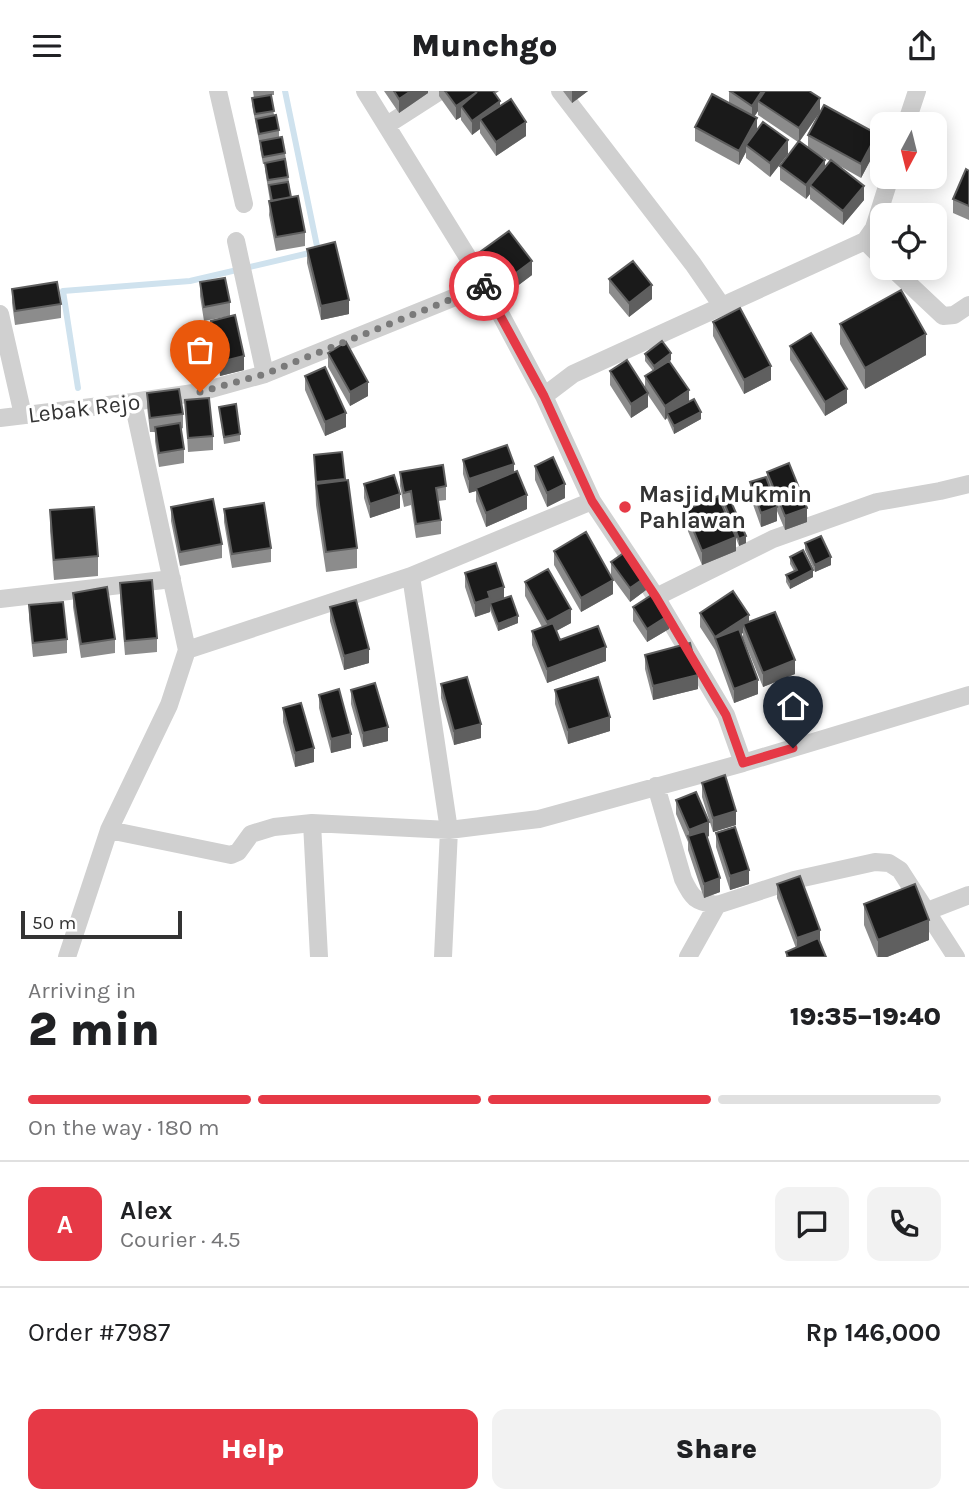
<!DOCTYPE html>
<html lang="en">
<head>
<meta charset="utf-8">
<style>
  :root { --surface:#fff; --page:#f2f2f2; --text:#202124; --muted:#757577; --line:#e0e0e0; --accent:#e63946 }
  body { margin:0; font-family:Karla,sans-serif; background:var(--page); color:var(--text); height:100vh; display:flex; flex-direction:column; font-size:26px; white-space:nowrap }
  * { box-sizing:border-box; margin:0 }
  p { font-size:23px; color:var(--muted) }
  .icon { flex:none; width:38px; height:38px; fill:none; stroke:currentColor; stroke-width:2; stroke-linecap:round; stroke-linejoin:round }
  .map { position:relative; height:866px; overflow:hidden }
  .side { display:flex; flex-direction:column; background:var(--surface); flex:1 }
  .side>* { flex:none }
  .needle { width:46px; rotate:187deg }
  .tools { position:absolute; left:870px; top:21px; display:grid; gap:14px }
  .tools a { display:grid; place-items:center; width:77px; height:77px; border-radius:14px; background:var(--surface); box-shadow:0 4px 18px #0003; font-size:35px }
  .scale { position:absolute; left:21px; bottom:18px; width:161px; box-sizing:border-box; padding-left:7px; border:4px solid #333; border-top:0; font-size:19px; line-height:24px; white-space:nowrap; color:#333; -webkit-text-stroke:5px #fff; paint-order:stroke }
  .pin { position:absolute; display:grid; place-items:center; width:60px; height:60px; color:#fff; margin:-72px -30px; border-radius:50% 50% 50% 0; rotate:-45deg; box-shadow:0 0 7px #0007 }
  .pin .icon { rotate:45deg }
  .courier { position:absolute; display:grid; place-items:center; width:70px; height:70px; margin:-35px; border:5px solid #e63946; border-radius:50%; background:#fff; color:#222; box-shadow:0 2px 9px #0007 }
  .overview em { font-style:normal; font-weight:800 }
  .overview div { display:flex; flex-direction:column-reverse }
  .overview { display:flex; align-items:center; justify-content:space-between; height:119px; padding:0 28px }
  h1 { font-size:46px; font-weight:800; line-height:52px }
  .bar { display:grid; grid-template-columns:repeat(4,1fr); gap:10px 7px; align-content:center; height:84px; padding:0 28px }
  .bar i { height:9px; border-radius:5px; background:var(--line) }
  .bar .selected { background:var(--accent) }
  .bar p { grid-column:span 4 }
  .line { display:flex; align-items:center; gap:18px; padding:0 28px; border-top:2px solid var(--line) }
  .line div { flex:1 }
  .round { display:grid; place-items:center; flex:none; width:74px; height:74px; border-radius:14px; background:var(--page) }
  .primary-button { display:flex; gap:14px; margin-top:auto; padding:14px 28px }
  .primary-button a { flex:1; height:80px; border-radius:14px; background:var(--accent); color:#fff; font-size:28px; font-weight:800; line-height:80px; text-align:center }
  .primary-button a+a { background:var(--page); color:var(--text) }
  header { display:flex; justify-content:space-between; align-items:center; height:91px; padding:0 28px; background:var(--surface); font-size:32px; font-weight:800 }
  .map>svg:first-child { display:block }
</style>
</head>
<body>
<header><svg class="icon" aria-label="menu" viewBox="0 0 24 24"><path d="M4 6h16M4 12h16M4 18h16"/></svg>Munchgo<svg class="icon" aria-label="share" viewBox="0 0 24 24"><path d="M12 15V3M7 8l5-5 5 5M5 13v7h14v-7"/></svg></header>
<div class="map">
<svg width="969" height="866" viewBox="0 0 969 866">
  <rect width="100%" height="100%" fill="#fff"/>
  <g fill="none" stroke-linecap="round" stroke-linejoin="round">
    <!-- stream -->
    <path stroke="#cfe2ee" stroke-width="6" d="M78 297 63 200 190 190 318 160 285 0"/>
    <!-- street -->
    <path stroke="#d0d0d0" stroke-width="18" d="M218 0 244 113
      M365 0 485 194 544 305 592 410 656 506 726 624 743 672
      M560 0 693 173 722 215
      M906 33 917 0
      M387 34 440 0
      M236 150 265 283
      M865 150 882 167
      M892 177 943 225 954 224 969 214
      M0 223 23 324
      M544 305 573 283 865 150 874 137 890 86
      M0 327 133 311 200 301 265 283 485 194
      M411 485 449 739 443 866
      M656 506 773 448 877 411 940 400 969 393
      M0 508 172 488
      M187 559 411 485 592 410
      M656 695 683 788C692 807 695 811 717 814
      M312 732 319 866
      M109 739 231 764 238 761 251 743 274 736 312 732 449 739 539 728 743 672 969 604
      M925 821 969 804
      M67 866 109 739 169 614 187 559 133 311
      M688 866 717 814 794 789 875 771 889 772 900 779 956 866"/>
  </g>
  <!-- wall -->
  <path fill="#8c8c8c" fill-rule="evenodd" d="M253 0H274V4H271L274 24 279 39V46L285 62 291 106 305 141V155L276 160 269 124 270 110 265 79V73H263L260 57V50H259L252 14V7H254Z
    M384 0H428V2L399 22Z
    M439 0H499L495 3 500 15 526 45 496 65 480 42V38L472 44 461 29V26L456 29 439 5Z
    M563 0H588L572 12Z
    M729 0H809L820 21 800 50 808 56V44L877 57 861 87 838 74 864 109 843 134 810 108V103L806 108 780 89V75L798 51 758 24V20L754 26 757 40 788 63 770 86 746 67V61L739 74 695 50V36L729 12ZM817 63 830 70 825 75Z
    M969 80V129L953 122V108Z
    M307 158 349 223 321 229 307 172Z
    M480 161 532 184 504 205 480 175Z
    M609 188 652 208 629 226 609 202Z
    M200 191 230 211V225L204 230 200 205Z
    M12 198 61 213V227L15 234 12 212Z
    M211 230 244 279 220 285 211 244Z
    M713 231 771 289 744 303 713 245Z
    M840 233 926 264 865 298 840 253Z
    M790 255 847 312 825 325 790 269Z
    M328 262 368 305 350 315 328 276Z
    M645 263 671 269 669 270 689 311 701 328 674 343 667 327 665 329 648 304V316L631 327 610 294V280L645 297V285L653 280 645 270Z
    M305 285 346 336 325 345 305 299Z
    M147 302 183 323V337L181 338 184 358V372L159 376 155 350V341H150L147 316Z
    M185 309 213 345V359L188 361Z
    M219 316 240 343V350L224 353Z
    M342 361 345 390 357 457V477L326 481 316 414 314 364Z
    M463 369 514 381 527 418 486 436 476 410V400L469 402 463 383Z
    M535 375 565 407 547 416 535 389Z
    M400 381 446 395V409L438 410 441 429V443L416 447 411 414 404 416 400 395Z
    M767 381 807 431 785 439 777 420V430L761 436 750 405V391L767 389Z
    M364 393 400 417 370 427 364 407Z
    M723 409 746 452 739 455 736 447V460L702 474 685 433V419L723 416Z
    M171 416 222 453V467L180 475 171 430Z
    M224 418 271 457V471L232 477 224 431Z
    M50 419 98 465V485L54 489 50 440Z
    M805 452 831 474 815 481 805 459Z
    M554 460 613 503 581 521 554 474Z
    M790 466 813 486 790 498 786 491V484L794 480 790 473Z
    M611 471 646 499 630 511 611 485Z
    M465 482 504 507 518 532 498 540 490 519V515V521L475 526 465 496Z
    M525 491 571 532 556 540 560 549 606 570 547 592 532 554V540L542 536 525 505Z
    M120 492 157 547V561L125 564 120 506Z
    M73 502 115 548V562L81 567 73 516Z
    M29 514 67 548V562L33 566 29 528Z
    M330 516 369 572 344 579 330 530Z
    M633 516 669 538 647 551 633 530Z
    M700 522 749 531 795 583 763 596 743 547V542L741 543 758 603 734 612 715 559 700 536Z
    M645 564 698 598 653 609 645 578Z
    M441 593 481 647 454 654 441 607Z
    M351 599 388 650 363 656 351 613Z
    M555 599 610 640 568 653 555 613Z
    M319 604 351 657 331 662 319 617Z
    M283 617 314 671 295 676 283 631Z
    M702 692 736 734 713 741 702 706Z
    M676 709 709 745 707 746 720 801 704 807 688 759V751L676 723Z
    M716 742 749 793 730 799 716 756Z
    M777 793 820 852 826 866H786V861L796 857 777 807Z
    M864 813 929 849 887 866H877L864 834Z"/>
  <!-- shaded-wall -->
  <path fill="#5f5f5f" d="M411 0H428V2L399 22V8Z
    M572 0H588L572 12Z
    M762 0H769L758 10V20L752 29V15Z
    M477 1 461 15V26L456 29V15Z
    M820 7V21L799 51V37Z
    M500 10V24L480 28V38L472 44V30Z
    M757 27V41L746 54V61L739 74V60Z
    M526 31V45L496 65V51Z
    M877 43V57L861 87V73Z
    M788 49V63L770 86V72Z
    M825 69V83L810 94V103L806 108V94Z
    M864 95V109L843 134V120Z
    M532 170V184L504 205V191Z
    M652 194V208L629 226V212Z
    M349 209V223L321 229V215Z
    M926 243V264L865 298V277Z
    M671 262V269L654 282V275Z
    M244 265V279L220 285V271Z
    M771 275V289L744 303V289Z
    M368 291V305L350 315V301Z
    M847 298V312L825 325V311Z
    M689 299V313L667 322V327L665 329V315Z
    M648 302V316L631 327V313Z
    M701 321V328L674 343V335Z
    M346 322V336L325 345V331Z
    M514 373V387L476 397V400L469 402V388Z
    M565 393V407L547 416V402Z
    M400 403V417L370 427V413Z
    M527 404V418L486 436V422Z
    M777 416V430L761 436V422Z
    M807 417V431L785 439V425Z
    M746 445V452L739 455V448Z
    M736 446V460L702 474V460Z
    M831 466V474L815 481V474Z
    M813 479V486L790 498V491Z
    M646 486V499L630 511V497Z
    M613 489V503L581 521V507Z
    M504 496V510L490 512V521L475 526V512L488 501Z
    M571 518V532L547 545V531Z
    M669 524V538L647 551V538Z
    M749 524V538L743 533V542L719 557 715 546Z
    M518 525V532L498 540V533Z
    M606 556V570L547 592V578Z
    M369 558V572L344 579V565Z
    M795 569V583L763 596V582Z
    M698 584V598L653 609V595Z
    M758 589V603L734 612V598Z
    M610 626V640L568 653V639Z
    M481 633V647L454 654V640Z
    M388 636V650L363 656V642Z
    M351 643V657L331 662V648Z
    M314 657V671L295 676V662Z
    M736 720V734L713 741V727Z
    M709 731V745L691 752 689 747V739Z
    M749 779V793L730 799V785Z
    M720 787V801L704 807V793Z
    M929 829V849L887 866H878V849Z
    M820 839V853L797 861V847Z"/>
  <!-- building -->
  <path fill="#1a1a1a" stroke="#5f5f5f" stroke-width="2" d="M394 0H411L399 8Z
    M445 0H493L500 10 472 30 461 15 477 1 456 15Z
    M730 0H762L752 15Z
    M765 0H809L820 7 799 37 758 10Z
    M712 3 757 27 739 60 695 36Z
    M271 4 274 20 255 23 252 7Z
    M511 8 526 31 496 51 480 28Z
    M824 14 877 43 861 73 808 44Z
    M276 24 279 39 259 43 256 28Z
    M763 31 788 49 770 72 746 54Z
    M282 46 285 62 263 66 260 50Z
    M799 50 825 69 806 94 780 75Z
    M285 68 288 86 268 89 265 72Z
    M831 69 864 95 843 120 810 94Z
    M966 78 969 80V115L953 108Z
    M288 91 291 106 272 110 269 94Z
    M298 105 305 141 276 146 269 110Z
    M509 140 532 170 504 191 480 161Z
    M335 151 349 209 321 215 307 158Z
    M633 170 652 194 629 212 609 188Z
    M225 187 230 211 204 216 200 191Z
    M57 191 61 213 15 220 12 198Z
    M901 199 926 243 865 277 840 233Z
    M740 217 771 275 744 289 713 231Z
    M235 224 244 265 220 271 211 230Z
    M811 242 847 298 825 311 790 255Z
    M662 250 671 262 654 275 645 263Z
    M346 251 368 291 350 301 328 262Z
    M627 269 648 302 631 313 610 280Z
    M669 270 689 299 665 315 645 285Z
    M325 276 346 322 325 331 305 285Z
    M179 298 183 323 150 327 147 302Z
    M209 307 213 345 188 347 185 309Z
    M694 308 701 321 674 335 667 322Z
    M236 313 240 343 224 346 219 316Z
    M180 332 184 358 159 362 155 336Z
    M507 354 514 373 469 388 463 369Z
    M342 361 345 388 316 391 314 364Z
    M553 366 565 393 547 402 535 375Z
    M789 372 807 417 785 425 767 381Z
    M443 374 446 395 436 397 441 429 416 433 411 400 404 402 400 381Z
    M517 380 527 404 486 422 476 397Z
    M394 384 400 403 370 413 364 393Z
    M766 386 777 416 761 422 750 391Z
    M348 389 357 457 326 461 316 393Z
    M718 405 736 446 702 460 685 419Z
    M729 406 746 445 739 448 723 409Z
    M213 408 222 453 180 461 171 416Z
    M264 412 271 457 232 463 224 418Z
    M94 416 98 465 54 469 50 419Z
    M586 441 613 489 581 507 554 460Z
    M821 445 831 466 815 474 805 452Z
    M628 459 646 486 630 497 611 471Z
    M803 459 813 479 790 491 786 484 797 479 790 466Z
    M496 472 504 496 488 501 490 507 475 512 465 482Z
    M548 478 571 518 547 531 525 491Z
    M152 489 157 547 125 550 120 492Z
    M107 496 115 548 81 553 73 502Z
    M733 500 749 524 715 546 700 522Z
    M655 502 669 524 647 538 633 516Z
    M511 505 518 525 498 533 490 512Z
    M356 509 369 558 344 565 330 516Z
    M63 511 67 548 33 552 29 514Z
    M775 521 795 569 763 582 743 533Z
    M553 532 560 549 598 535 606 556 547 578 532 540Z
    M739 538 758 589 734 598 715 547Z
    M690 552 698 584 653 595 645 564Z
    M467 586 481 633 454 640 441 593Z
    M598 586 610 626 568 639 555 599Z
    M375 592 388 636 363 642 351 599Z
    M339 598 351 643 331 648 319 604Z
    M301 612 314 657 295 662 283 617Z
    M725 684 736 720 713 727 702 692Z
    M696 701 709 731 689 739 676 709Z
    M735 736 749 779 730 785 716 742Z
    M705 740 720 787 704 793 688 745Z
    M800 785 820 839 797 847 777 793Z
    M915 793 929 829 878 849 864 813Z
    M818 847 826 866H788L786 861Z"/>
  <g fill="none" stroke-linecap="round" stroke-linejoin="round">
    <!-- done -->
    <path stroke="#7a7a7a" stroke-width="7" stroke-dasharray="0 12.6" d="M200 301 265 283 484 195"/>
    <!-- route -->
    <path stroke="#e63946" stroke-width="9" d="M484 195 544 305 592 410 656 506 726 624 743 672 793 657"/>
  </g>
  <!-- markers -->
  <circle fill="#e63946" stroke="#fff" stroke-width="2.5" cx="625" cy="416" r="7"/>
  <g text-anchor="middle" stroke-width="7" stroke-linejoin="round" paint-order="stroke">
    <!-- street labels -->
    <g font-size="23" fill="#333" stroke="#fff">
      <text transform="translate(84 317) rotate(-7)" y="8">Lebak Rejo</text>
    </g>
    <!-- poi labels -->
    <g font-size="23" font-weight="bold" fill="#333" stroke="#fff" text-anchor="start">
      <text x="639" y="411">Masjid Mukmin<tspan x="639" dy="26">Pahlawan</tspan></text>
    </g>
  </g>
</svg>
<div class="tools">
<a><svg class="needle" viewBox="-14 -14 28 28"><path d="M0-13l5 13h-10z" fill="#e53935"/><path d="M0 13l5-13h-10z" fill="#757577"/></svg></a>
<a><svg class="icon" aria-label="locate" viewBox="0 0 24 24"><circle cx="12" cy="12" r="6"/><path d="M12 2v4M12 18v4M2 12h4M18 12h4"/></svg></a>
</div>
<div class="scale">50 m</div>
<div class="pin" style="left:200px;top:301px;background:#ea580c"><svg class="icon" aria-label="bag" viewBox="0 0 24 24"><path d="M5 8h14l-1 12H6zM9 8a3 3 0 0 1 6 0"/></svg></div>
<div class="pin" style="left:793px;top:657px;background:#1f2937"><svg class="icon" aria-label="home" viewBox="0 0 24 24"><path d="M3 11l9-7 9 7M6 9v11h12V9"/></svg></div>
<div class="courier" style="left:484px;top:195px"><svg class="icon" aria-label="bike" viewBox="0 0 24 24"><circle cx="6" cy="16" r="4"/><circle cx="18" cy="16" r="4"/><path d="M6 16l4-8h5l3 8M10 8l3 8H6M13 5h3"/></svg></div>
</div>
<section class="side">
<div class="overview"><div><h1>2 min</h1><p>Arriving in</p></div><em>19:35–19:40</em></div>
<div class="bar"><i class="selected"></i><i class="selected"></i><i class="selected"></i><i></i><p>On the way · 180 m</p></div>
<div class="line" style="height:126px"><b class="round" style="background:var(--accent);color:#fff">A</b><div><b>Alex</b><p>Courier · 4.5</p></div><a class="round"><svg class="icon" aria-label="chat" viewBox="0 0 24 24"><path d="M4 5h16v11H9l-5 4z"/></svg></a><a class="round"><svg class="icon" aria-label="phone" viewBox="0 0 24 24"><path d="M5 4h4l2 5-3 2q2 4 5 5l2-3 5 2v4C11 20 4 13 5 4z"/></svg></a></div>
<div class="line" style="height:91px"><div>Order #7987</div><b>Rp 146,000</b></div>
<div class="primary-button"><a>Help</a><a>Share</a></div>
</section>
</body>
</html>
